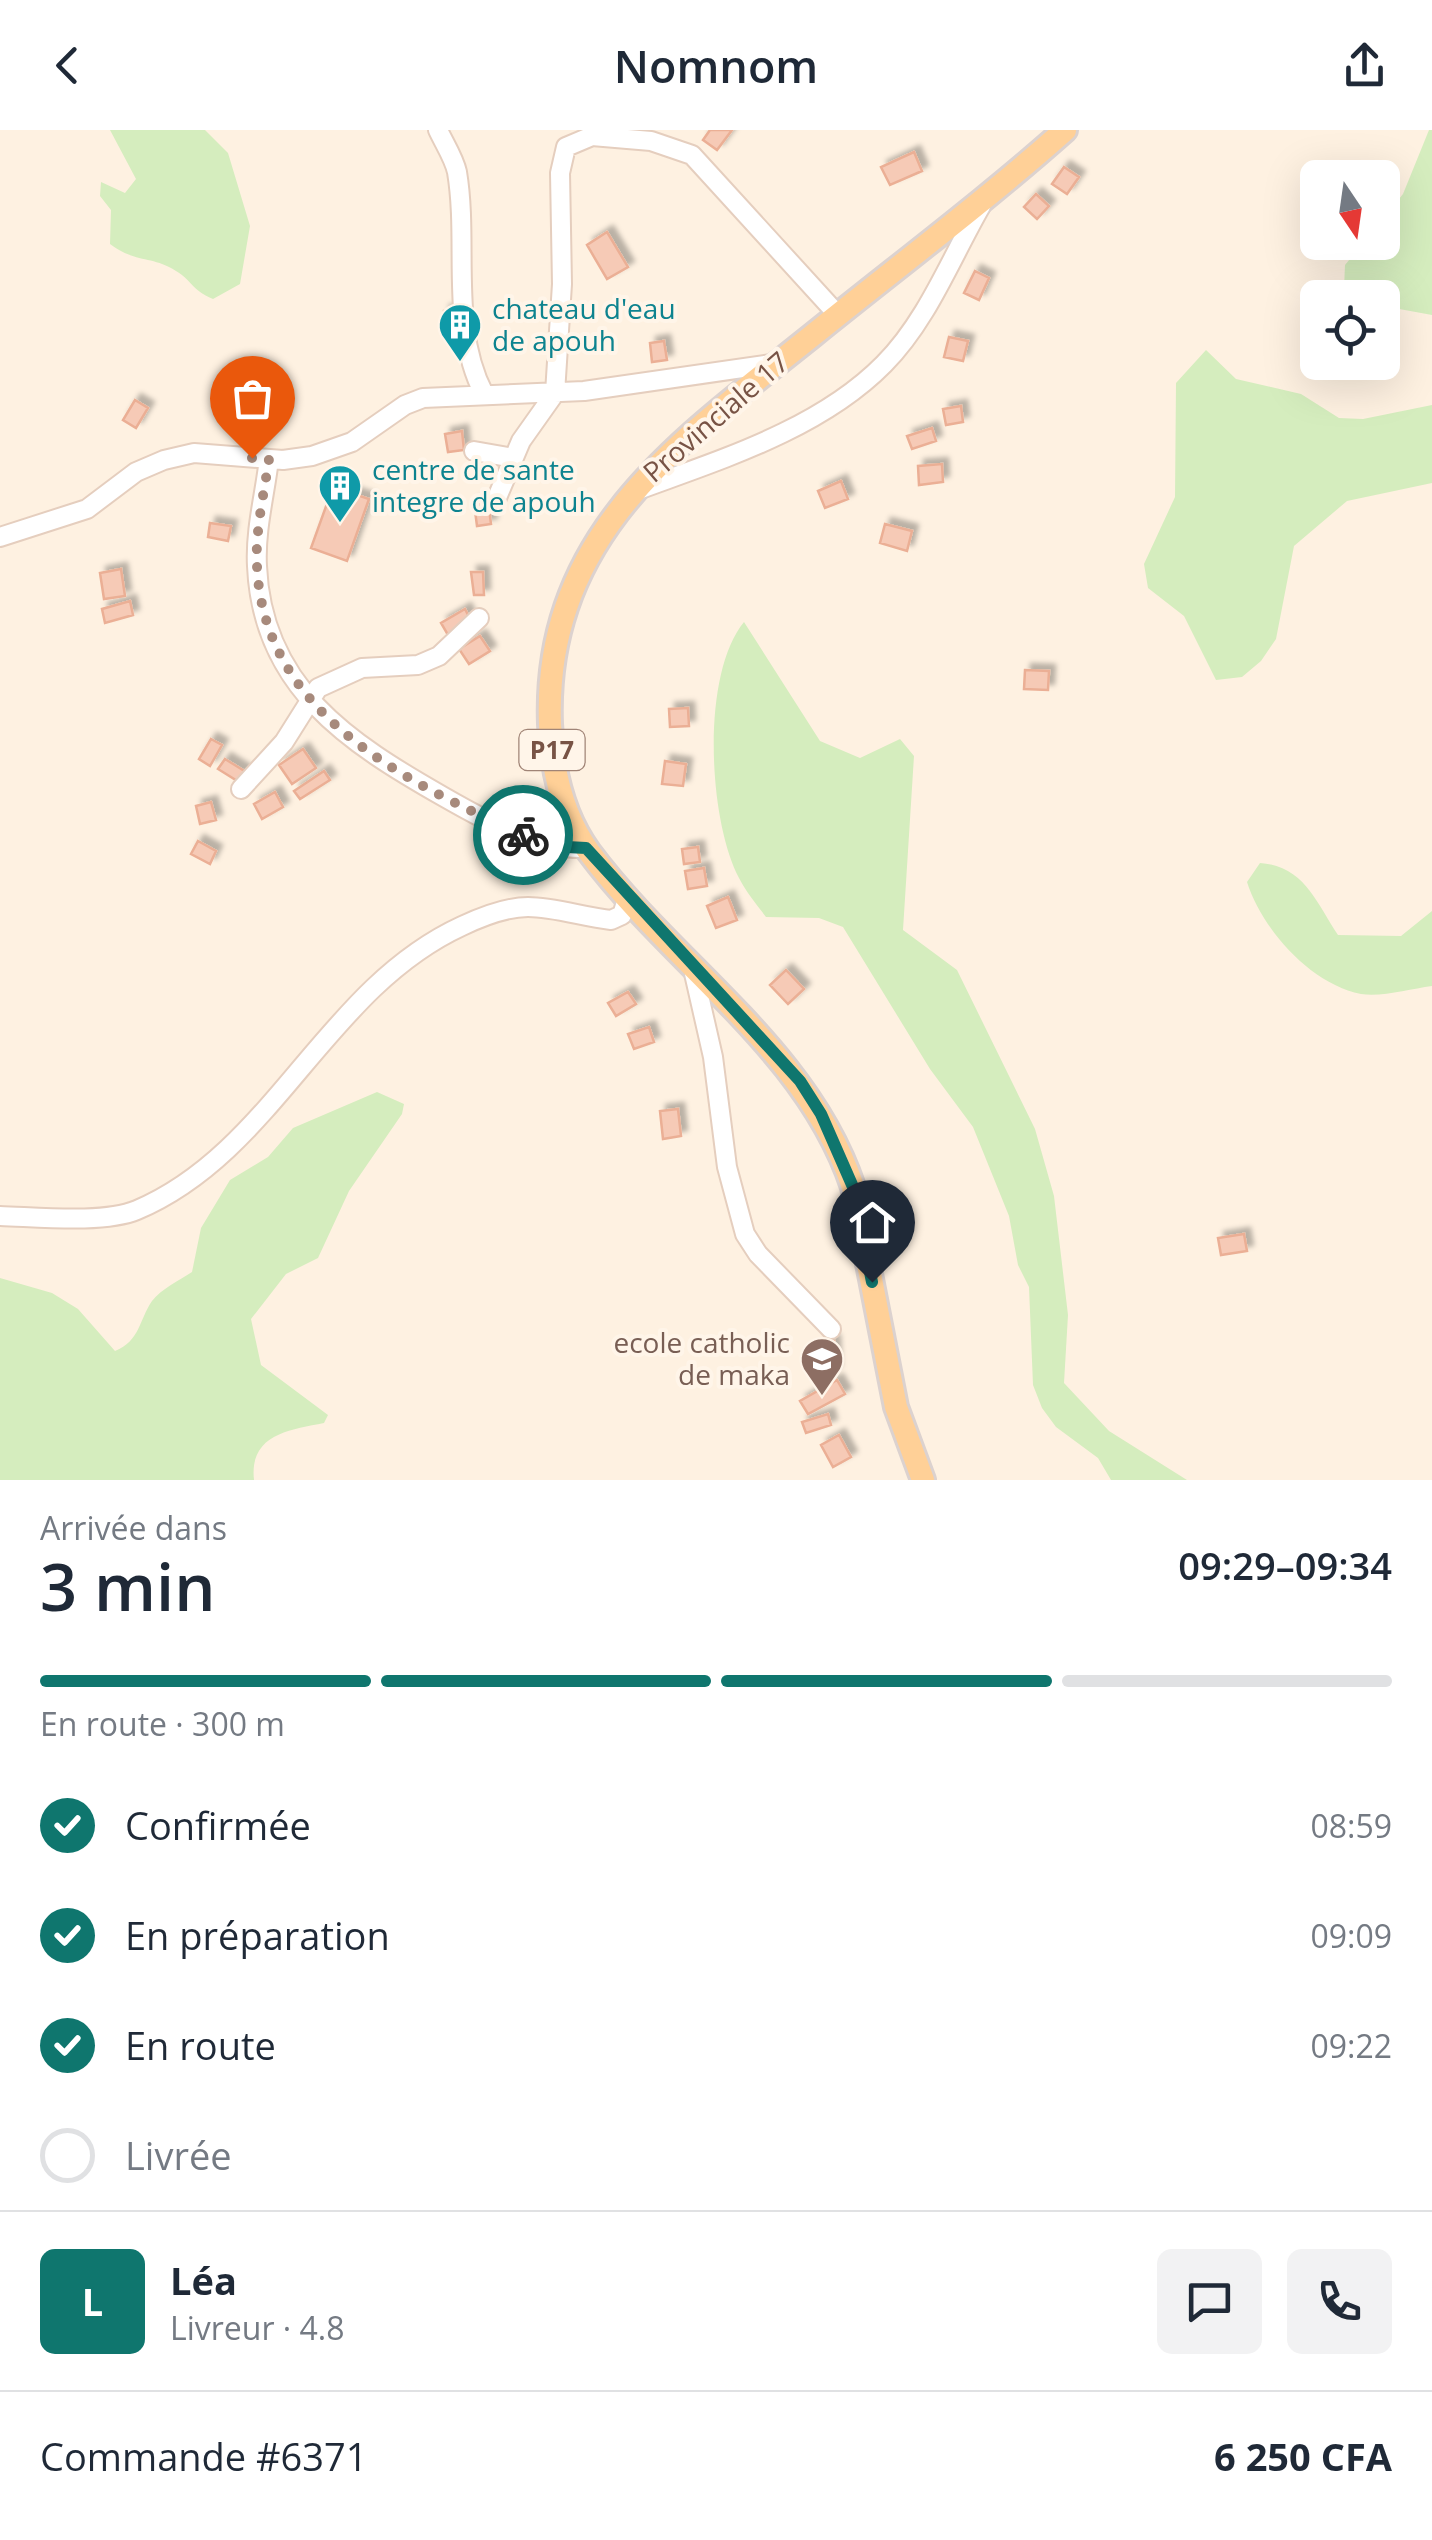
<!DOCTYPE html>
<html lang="fr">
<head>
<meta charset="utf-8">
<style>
  :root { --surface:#fff; --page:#f2f2f3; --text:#1f2937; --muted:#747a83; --line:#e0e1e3; --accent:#0f766e }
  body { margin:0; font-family:"Open Sans",sans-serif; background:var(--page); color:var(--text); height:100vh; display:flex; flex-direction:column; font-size:38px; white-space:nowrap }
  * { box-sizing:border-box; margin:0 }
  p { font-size:32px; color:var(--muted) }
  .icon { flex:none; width:55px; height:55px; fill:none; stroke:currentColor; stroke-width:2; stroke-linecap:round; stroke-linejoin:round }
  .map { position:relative; height:1350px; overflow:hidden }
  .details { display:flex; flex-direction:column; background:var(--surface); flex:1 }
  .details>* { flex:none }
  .needle { width:65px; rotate:167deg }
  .fabs { position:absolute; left:1300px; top:30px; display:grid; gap:20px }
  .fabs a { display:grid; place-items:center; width:100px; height:100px; border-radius:15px; background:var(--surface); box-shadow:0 10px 40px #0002; font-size:50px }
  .pin { position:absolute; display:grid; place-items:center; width:85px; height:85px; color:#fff; margin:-102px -42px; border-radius:50% 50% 50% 0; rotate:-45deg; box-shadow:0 0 10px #0007 }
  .pin .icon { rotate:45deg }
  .courier { position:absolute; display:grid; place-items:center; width:100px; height:100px; margin:-50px; border:8px solid #0f766e; border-radius:50%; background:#fff; color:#222; box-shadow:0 2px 12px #0007 }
  .overview em { font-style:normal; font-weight:600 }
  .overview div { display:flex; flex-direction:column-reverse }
  .overview { display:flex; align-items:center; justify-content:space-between; height:170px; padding:0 40px }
  h1 { font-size:65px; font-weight:600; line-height:75px }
  .bar { display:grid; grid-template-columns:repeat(4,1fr); gap:15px 10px; align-content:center; height:120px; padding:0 40px }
  .bar i { height:12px; border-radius:8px; background:var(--line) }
  .bar .on { background:var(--accent) }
  .bar p { grid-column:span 4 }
  .line { display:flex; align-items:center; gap:25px; padding:0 40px; border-top:2px solid var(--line) }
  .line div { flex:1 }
  .round { display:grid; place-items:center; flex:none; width:105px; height:105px; border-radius:15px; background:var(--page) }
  ol { padding:0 40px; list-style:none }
  li { display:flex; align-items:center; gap:30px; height:110px }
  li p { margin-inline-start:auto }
  li .icon { padding:10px; border-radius:50%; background:var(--accent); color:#fff; stroke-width:4 }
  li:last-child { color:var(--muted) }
  li i { width:55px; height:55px; border:5px solid var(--line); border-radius:50% }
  header { display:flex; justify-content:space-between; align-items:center; height:130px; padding:0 40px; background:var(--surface); font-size:45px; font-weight:600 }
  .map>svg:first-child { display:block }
</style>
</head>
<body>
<header><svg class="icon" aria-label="back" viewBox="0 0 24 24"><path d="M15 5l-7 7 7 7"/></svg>Nomnom<svg class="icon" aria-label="share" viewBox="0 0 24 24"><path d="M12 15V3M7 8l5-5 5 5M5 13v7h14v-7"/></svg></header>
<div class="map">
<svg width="1432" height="1350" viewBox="0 0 1432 1350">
  <defs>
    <filter id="shadow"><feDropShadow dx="6" dy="-6" stdDeviation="2.5" flood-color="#0004"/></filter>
  </defs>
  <rect width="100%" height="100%" fill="#fef1e1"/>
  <!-- green -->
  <path fill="#d5edbe" d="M110 0H205L228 23 250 96 240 154 213 169C191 160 192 150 176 141 151 125 137 134 110 114L111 80 100 66 101 52 125 63 136 49Z
    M1429 0H1432V185L1383 176 1382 168 1355 167 1344 158 1345 135 1363 113 1382 112 1383 89 1403 64Z
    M1206 220 1236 249 1301 264 1339 288 1363 289 1432 275V353L1347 371 1294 416 1276 509 1261 531 1242 547 1216 550 1184 486 1148 458 1144 434 1175 367 1176 253Z
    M744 492 820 611 860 628 900 609 914 626 903 800 957 840 1035 999 1054 1066 1068 1185 1064 1253 1109 1301 1187 1350H1111L1098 1328 1056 1297 1042 1278 1033 1255 1029 1157 1018 1135 1009 1086 973 997 930 939 843 797 819 788 766 787C757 775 746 762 739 748 708 689 701 544 744 492Z
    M1260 733C1304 736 1316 772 1338 805L1401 806 1432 781V856C1410 859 1383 867 1361 864 1310 854 1262 799 1247 752Z
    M377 962 404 974 402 984 349 1061 318 1128 286 1144 251 1189 261 1235 328 1285 324 1293C288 1300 249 1305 254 1350H0V1148L52 1163 78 1179 115 1221C140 1211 139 1190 152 1171 161 1159 180 1150 192 1142L201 1098 230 1050 268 1027 293 998Z"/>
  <!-- building -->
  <path fill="#f6cab6" stroke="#ebaf95" stroke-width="2.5" filter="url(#shadow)" d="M710 0H732L717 20 703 10Z
    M914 22 922 41 890 55 881 37Z
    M1064 37 1079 47 1067 64 1052 54Z
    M1036 64 1049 76 1037 89 1024 77Z
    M607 102 628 137 607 149 587 115Z
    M975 141 989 148 979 170 964 163Z
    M444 181H457V208H444Z
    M949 207 968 211 963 231 944 227Z
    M664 211 667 230 652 232 650 213Z
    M135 270 148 278 136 298 123 290Z
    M961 276 963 292 946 295 943 279Z
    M932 298 936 311 912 319 907 306Z
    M462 301 464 320 448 322 445 304Z
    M942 334 943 352 919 355 918 336Z
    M841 351 848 369 825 378 818 361Z
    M333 357 369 369 347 431 311 418Z
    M488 371 491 394 477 396 474 373Z
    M210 393 231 396 228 411 208 407Z
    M885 394 912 401 907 421 880 413Z
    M121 439 125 466 104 469 100 443Z
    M471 442H483L484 465H474Z
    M130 471 133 485 105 493 102 479Z
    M465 479 471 491 448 505 441 493Z
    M480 506 490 521 469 534 459 519Z
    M1025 540 1049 541 1048 560 1024 559Z
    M688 578 689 596 670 597 669 579Z
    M211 609 222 615 210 636 199 629Z
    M303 619 316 638 292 654 279 635Z
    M225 629 246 642 239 652 218 639Z
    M665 631 686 634 683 656 662 654Z
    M324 641 330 650 300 669 294 661Z
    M275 662 283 677 262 689 254 674Z
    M211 672 216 690 200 694 196 676Z
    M198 711 216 721 210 734 191 724Z
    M698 717 700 732 684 734 682 719Z
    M704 738 707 756 688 759 685 741Z
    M728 767 737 790 716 798 707 776Z
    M786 840 804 859 788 874 770 855Z
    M628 862 636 874 616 886 608 873Z
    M649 897 654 912 634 919 628 904Z
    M678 979 681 1006 663 1009 660 981Z
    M1244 1104 1247 1121 1221 1125 1218 1108Z
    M834 1211 835 1242H823L822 1212Z
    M837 1250 845 1264 808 1284 800 1271Z
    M828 1284 831 1295 806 1303 802 1292Z
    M839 1305 851 1327 833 1337 821 1315Z"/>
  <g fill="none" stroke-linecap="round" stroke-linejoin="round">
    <!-- minor casing -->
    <g stroke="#e5cebe" stroke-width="22">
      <path id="minor" d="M438 0C444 13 454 28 457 42 469 114 449 197 484 264
        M474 321 513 328
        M269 329C265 364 255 400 257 436 262 557 349 613 444 667 486 691 537 720 586 718
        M638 360C722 329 820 299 884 234 927 191 951 128 981 76
        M496 370 521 311 555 263 562 154 560 43 566 17 592 6 651 11 692 25 838 185
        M0 407 87 379 136 342 164 330 194 323 283 330 312 326 352 312 405 275 423 268 584 261 778 233
        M241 659 284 612 318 558 362 538 418 535 439 526 479 488
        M693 839 713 927 727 1037 745 1104 758 1124 831 1199
        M0 1086C37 1087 104 1094 137 1080 274 1022 325 859 462 796 481 787 506 777 528 777 554 777 584 787 611 790L622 785 628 766"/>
    </g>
    <!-- major casing -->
    <g stroke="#dcd2cf" stroke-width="28">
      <path id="major" d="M923 1350 896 1277 853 1057C807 919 674 836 589 722 562 685 552 638 550 594 543 403 681 311 813 205 897 137 984 72 1065 0"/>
    </g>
    <!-- minor -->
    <use href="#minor" stroke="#fff" stroke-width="18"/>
    <!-- major -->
    <use href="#major" stroke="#ffd097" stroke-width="22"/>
  </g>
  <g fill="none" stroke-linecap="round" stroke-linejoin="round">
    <!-- done -->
    <path stroke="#a78a7c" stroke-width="10" stroke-dasharray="0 18" d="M252 328 269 329C264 364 255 401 257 436 264 585 405 651 523 705"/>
    <!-- route -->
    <path stroke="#0f766e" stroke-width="12" d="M523 705 548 716 586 718 800 951 821 984 853 1057 872 1152"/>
  </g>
  <!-- icons -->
  <defs>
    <g id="building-pin" transform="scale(2.25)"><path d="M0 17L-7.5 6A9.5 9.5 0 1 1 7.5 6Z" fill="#0f9aa8" stroke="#fff5e9"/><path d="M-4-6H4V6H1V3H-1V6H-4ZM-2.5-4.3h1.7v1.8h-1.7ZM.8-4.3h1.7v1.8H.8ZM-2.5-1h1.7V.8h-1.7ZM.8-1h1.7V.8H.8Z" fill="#fff"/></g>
    <g id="school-pin" transform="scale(2.25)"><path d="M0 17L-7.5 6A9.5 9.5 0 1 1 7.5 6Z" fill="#8d6e63" stroke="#fff5e9"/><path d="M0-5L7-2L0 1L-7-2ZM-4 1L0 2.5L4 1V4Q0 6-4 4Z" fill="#fff"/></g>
  </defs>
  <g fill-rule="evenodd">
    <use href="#building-pin" x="460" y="195"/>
    <use href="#building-pin" x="340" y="356"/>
    <use href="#school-pin" x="822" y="1229"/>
  </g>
  <g text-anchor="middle" stroke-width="8" stroke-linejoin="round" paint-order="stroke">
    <!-- shield labels -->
    <rect fill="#fff5e9" stroke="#a08476" stroke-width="2.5" x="519.5" y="600" width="65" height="40" rx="8"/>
    <g font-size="25" font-weight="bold" fill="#785345">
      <text x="552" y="629">P17</text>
    </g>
    <!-- culture labels -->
    <g font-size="28" fill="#0d838f" stroke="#fff5e9" text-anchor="start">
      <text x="492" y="189">chateau d'eau<tspan x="492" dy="32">de apouh</tspan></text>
      <text x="372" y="350">centre de sante<tspan x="372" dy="32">integre de apouh</tspan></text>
    </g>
    <!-- street labels -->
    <g font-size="28" fill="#785345" stroke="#fff5e9">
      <text transform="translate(716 287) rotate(-41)" y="10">Provinciale 17</text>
    </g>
    <!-- education labels -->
    <g font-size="28" fill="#785e54" stroke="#fff5e9" text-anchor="end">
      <text x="790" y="1223">ecole catholic<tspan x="790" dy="32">de maka</tspan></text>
    </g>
  </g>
</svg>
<div class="fabs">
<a><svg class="needle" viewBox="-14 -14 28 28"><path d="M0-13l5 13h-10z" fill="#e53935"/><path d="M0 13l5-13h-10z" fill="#747a83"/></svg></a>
<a><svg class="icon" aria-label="locate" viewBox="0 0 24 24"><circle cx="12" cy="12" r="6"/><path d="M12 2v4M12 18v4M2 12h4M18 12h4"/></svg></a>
</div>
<div class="pin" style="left:252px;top:328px;background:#ea580c"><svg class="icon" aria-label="bag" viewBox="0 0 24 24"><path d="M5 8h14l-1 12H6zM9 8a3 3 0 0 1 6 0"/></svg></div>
<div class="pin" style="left:872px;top:1152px;background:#1f2937"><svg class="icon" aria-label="home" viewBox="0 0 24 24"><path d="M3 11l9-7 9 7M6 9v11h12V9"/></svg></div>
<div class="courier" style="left:523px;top:705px"><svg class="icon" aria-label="bike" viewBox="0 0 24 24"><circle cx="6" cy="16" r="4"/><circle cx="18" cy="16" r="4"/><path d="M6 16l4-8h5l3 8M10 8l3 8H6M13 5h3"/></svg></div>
</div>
<section class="details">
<div class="overview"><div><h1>3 min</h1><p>Arrivée dans</p></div><em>09:29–09:34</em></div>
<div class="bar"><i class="on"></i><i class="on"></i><i class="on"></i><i></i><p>En route · 300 m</p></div>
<ol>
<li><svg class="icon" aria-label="check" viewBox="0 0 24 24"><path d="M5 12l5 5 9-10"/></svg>Confirmée<p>08:59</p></li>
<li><svg class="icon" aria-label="check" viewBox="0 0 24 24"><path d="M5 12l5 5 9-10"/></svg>En préparation<p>09:09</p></li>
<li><svg class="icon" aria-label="check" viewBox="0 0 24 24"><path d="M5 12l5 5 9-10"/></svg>En route<p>09:22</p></li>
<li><i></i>Livrée</li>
</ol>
<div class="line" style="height:180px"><b class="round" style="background:var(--accent);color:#fff">L</b><div><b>Léa</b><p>Livreur · 4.8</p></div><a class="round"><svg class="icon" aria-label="chat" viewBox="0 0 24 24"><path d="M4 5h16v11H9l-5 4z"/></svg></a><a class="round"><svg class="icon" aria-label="phone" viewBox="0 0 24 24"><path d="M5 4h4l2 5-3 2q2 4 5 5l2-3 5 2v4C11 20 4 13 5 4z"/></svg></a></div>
<div class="line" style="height:130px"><div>Commande #6371</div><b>6 250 CFA</b></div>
</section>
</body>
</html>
